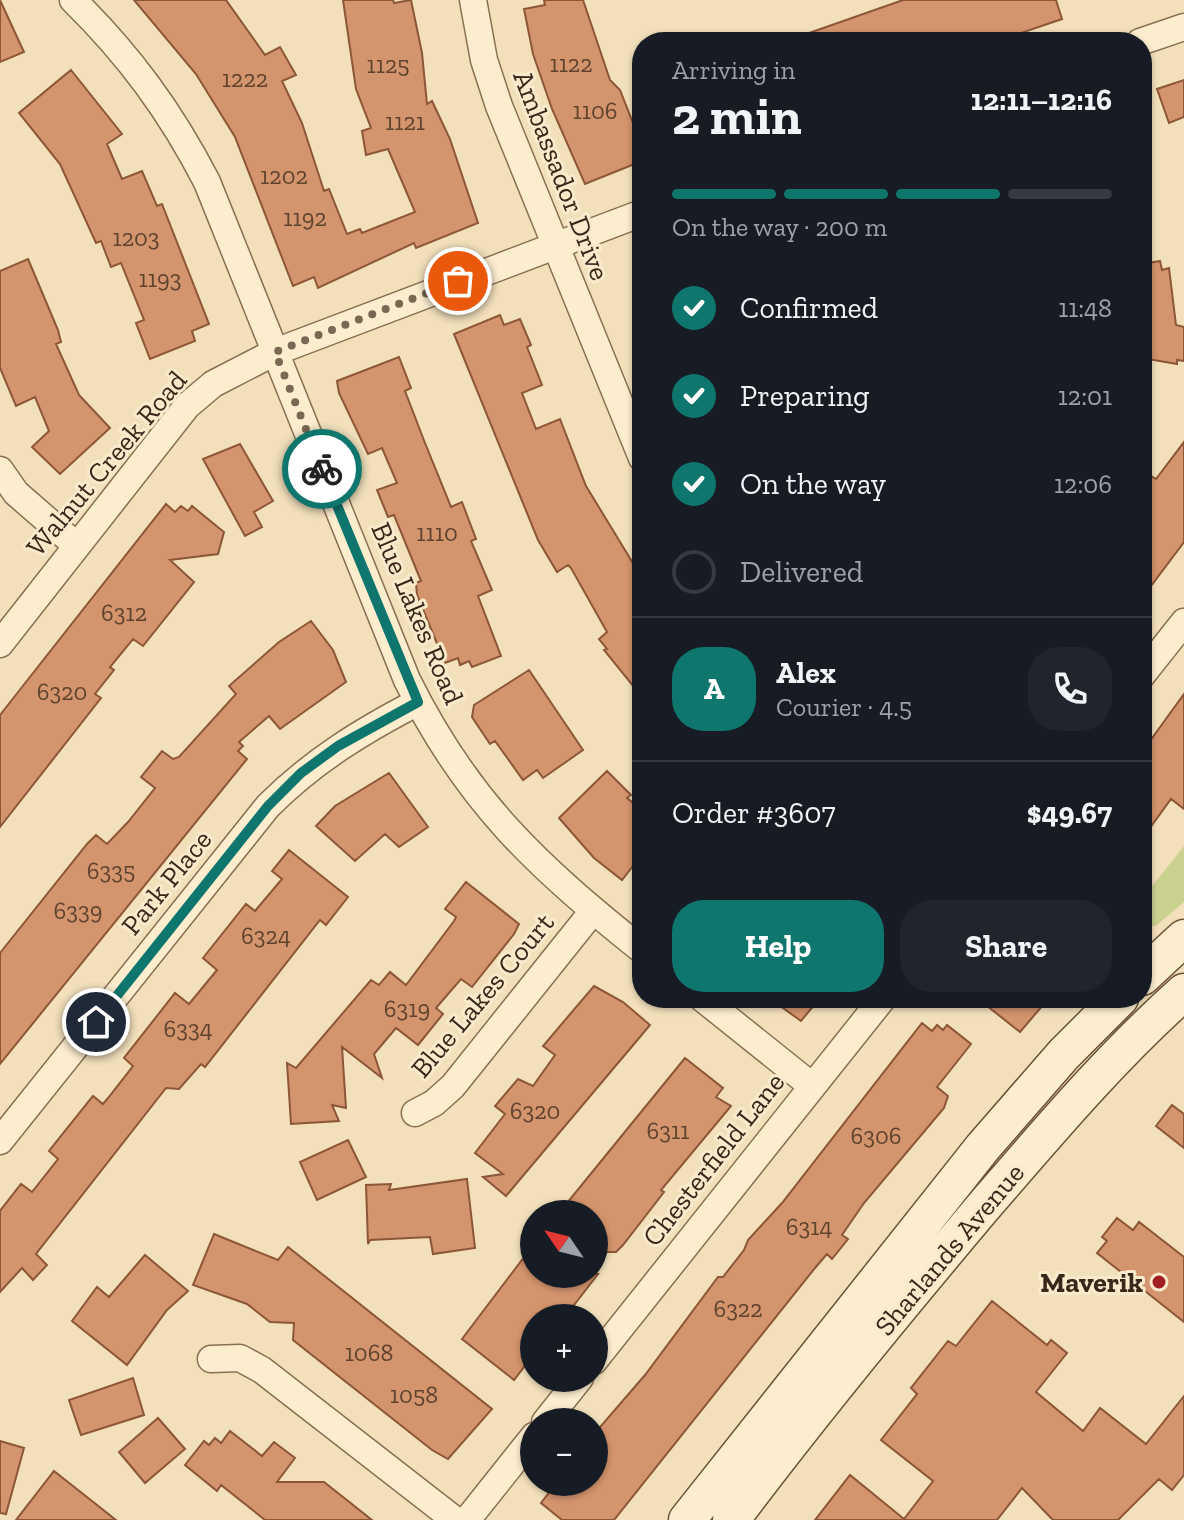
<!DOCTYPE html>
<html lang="en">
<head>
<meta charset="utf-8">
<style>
  :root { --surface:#171b24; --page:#20242c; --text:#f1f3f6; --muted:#9ea1a6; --line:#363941; --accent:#0f766e }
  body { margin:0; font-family:"Zilla Slab",serif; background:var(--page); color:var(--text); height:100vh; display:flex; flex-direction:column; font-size:30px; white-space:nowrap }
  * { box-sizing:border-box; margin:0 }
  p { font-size:26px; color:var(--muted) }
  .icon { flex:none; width:44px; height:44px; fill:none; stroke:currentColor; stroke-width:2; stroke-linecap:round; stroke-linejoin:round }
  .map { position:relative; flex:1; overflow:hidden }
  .details { position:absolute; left:632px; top:32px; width:520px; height:976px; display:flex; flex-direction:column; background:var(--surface); border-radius:32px; box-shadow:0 2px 6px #0004 }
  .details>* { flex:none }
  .needle { width:52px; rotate:305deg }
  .controls { position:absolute; left:520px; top:1200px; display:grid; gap:16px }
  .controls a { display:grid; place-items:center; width:88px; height:88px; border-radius:50%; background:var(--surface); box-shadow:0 2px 6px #0004; font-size:40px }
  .pin { position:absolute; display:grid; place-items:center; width:68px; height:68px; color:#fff; margin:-34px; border:4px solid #fff; border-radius:50%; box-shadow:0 2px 8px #0007 }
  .courier { position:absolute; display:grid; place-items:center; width:80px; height:80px; margin:-40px; border:6px solid #0f766e; border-radius:50%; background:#fff; color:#222; box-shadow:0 2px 10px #0007 }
  .summary em { font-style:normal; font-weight:800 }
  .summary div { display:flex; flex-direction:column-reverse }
  .summary { display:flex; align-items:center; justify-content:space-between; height:136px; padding:0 40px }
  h1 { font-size:52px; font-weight:800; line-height:60px }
  .bar { display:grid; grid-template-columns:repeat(4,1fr); gap:12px 8px; align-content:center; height:96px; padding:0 40px }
  .bar i { height:10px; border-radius:6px; background:var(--line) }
  .bar .active { background:var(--accent) }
  .bar p { grid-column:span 4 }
  .line { display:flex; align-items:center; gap:20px; padding:0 40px; border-top:2px solid var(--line) }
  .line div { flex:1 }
  .round { display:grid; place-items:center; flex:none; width:84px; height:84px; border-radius:32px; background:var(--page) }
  ol { padding:0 40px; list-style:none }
  li { display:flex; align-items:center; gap:24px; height:88px }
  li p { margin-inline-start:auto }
  li .icon { padding:8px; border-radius:50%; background:var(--accent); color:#fff; stroke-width:4 }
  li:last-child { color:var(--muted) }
  li i { width:44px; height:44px; border:4px solid var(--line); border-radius:50% }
  .cta { display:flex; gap:16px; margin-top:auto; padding:16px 40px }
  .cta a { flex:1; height:92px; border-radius:32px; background:var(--accent); color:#fff; font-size:32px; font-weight:800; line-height:92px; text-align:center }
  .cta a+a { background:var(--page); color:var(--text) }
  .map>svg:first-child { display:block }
</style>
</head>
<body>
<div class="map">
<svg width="1184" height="1520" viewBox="0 0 1184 1520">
  <rect width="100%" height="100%" fill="#f2e0bb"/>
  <!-- green -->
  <path fill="#cbd18f" d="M1184 846V902L1157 925 1142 928V899Z"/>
  <!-- building -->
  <path fill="#d4946d" stroke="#8c5637" stroke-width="2" d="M0 0 24 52 0 62Z
    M134 0H226L265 55 280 47 296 75 282 81 302 123 324 191 329 189 347 234 360 229 362 233 415 212 388 149 366 155 362 131 371 128 356 89 343 0H393L394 3 411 0 422 53 427 104 432 101 450 139 478 223 416 248 414 243 318 288 314 277 293 286 235 137 196 74Z
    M544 0H583L610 80 620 90 642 146V161L585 184 552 109 533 54 524 9 545 5Z
    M903 0H1056L1062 19 995 42H792V39Z
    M71 70 122 134 107 144 122 179 142 171 157 206 162 204 209 324 192 331 195 341 150 359 136 323 144 320 121 263 111 267 101 241 96 243 60 164 19 113Z
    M1184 80V117L1169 123 1157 89Z
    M28 259 58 330 61 342 56 344 79 395 110 428 60 474 32 447 49 431 35 397 16 406 0 368V271Z
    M1160 261 1162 270 1169 268 1176 325 1184 327V361L1177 360V364L1142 358V264Z
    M500 315 504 325 520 319 531 345 527 347 542 385 522 393 536 429 560 419 586 486 642 578V697L604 650 607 649 599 639 607 632 571 568 568 565 557 572 538 540 454 334Z
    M399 357 411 388 405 391 425 443 451 507 462 502 476 539 471 541 492 590 478 596 501 656 472 667 469 661 460 665 458 658 445 663 417 595 416 583 421 581 394 515 388 517 377 490 397 483 382 448 368 454 339 393 337 381Z
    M1184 442V542L1142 598V487L1151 476 1156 479Z
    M240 444 273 501 254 512 262 527 245 536 203 459Z
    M166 504 175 512 181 506 188 511 192 506 224 532 218 554 170 560 194 582 143 646 133 639 110 667 114 670 95 694 101 698 0 827V715Z
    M311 621 333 650 346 682 280 729 269 716 239 742 243 746 238 751 247 759 0 1064V953L87 844 96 835 107 844 128 822 155 788 141 777 162 751 173 759 179 757 236 694 229 686 279 642Z
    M529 670 583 750 543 778 537 770 523 780 495 741 490 744 472 717 474 705Z
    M1184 694V809L1171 799 1142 839V752Z
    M607 771 631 795 627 798 642 810V874L633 866 622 880 594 858 559 818Z
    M389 773 428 827 399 847 385 834 355 861 316 826 335 806Z
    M289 850 348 897 326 925 320 920 205 1067 201 1064 179 1089 166 1088 36 1254 47 1265 33 1280 22 1268 0 1292V1211L21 1184 32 1192 58 1159 49 1151 93 1096 103 1104 108 1098 133 1066 124 1058 175 993 189 1004 217 970 203 958 246 904 255 911 282 879 272 871Z
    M466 882 519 924 514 934 472 987 461 979 436 1008 443 1014 418 1045 396 1028 374 1054 382 1078 342 1047 346 1108 332 1105 339 1121 291 1124 287 1063 296 1068 371 980 379 985 390 972 406 985 454 921 456 917 445 909Z
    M594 986 623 1002 650 1025 506 1196 483 1177 503 1174 475 1153 505 1114 495 1106 518 1079 533 1086 555 1055 543 1046Z
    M769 998H820L801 1021Z
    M977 998H1049L1020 1032Z
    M922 1023 932 1031 937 1025 943 1030 947 1025 971 1044 937 1087 948 1096 944 1108 864 1203 842 1235 848 1239 832 1259 827 1254 815 1268 614 1520H562L541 1503 557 1482H594V1434L645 1375 718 1277H723L744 1250 748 1240 782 1203Z
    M685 1058 723 1088 716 1097 731 1106 661 1190 664 1192 623 1245 616 1252H606L594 1243V1214H558Z
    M1172 1105 1184 1114V1148L1156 1126Z
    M348 1140 366 1177 317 1200 300 1162Z
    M467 1179 475 1248 433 1254 430 1237 370 1240 368 1244 366 1185 391 1184 389 1190Z
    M1117 1218 1133 1230 1139 1222 1184 1257V1322L1097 1253 1107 1241 1102 1237Z
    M214 1234 278 1260 288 1247 492 1409 448 1459 432 1450 293 1340 294 1323 270 1322 247 1304 193 1285Z
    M534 1244V1274H598L564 1318H534V1354L514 1380 462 1339Z
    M145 1255 188 1291 167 1310 127 1365 72 1321 97 1287 109 1297Z
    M992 1301 1047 1345 1051 1340 1067 1353 1036 1392 1083 1431 1100 1408 1146 1444 1184 1396V1475L1172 1490 1159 1479 1118 1520H1053L1022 1488 997 1520H815L850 1475 904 1519 933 1481 881 1440 917 1394 911 1388 948 1341 956 1346Z
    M133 1378 144 1415 81 1435 69 1400Z
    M158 1418 185 1449 145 1483 119 1452Z
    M230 1431 262 1456 274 1442 295 1458 277 1482H324L372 1520H265L221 1485 217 1491 185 1465 204 1441 209 1445 215 1438 221 1443Z
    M0 1441 24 1448 6 1514 0 1513Z
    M54 1471 116 1520H16Z"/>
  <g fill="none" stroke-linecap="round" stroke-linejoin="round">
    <!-- street casing -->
    <g stroke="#8b6f53" stroke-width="29">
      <path id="street" d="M73 0C129 55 171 112 207 182L407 680C468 803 537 866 642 950
        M473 0 484 60 499 106 642 458
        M1140 42 1184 27
        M0 470 16 493 77 546
        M0 644 187 406 213 384 275 352 642 213
        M1142 675 1184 622
        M702 998 812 1086
        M415 1113 434 1103 453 1086 593 911
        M0 1141 268 806C313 761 362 731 418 702
        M211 1359 240 1358 262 1370 455 1520
        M594 1361 883 998
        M545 1422 580 1378
        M467 1520 534 1436"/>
    </g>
    <!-- secondary casing -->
    <g stroke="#6c5037" stroke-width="39">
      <path id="secondary" d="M1142 977 1184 938
        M687 1520 983 1147 1064 1054 1120 998
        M731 1520C812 1412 897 1309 984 1206 1048 1132 1111 1057 1184 992"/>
    </g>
    <!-- street -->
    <use href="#street" stroke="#fcedcf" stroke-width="26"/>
    <!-- secondary -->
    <use href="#secondary" stroke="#fcedcf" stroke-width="36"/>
  </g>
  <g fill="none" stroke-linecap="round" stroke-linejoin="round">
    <!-- done -->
    <path stroke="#796852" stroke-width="8" stroke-dasharray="0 14.4" d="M322 469 275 352 458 281"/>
    <!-- route -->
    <path stroke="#0f766e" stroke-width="10" d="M96 1022 268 806 301 773 338 746 418 702 322 469"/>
  </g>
  <!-- markers -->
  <circle fill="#a01e23" stroke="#f9eacc" stroke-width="3" cx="1159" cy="1282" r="8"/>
  <g text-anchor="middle" stroke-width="6" stroke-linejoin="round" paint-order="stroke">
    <!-- number labels -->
    <g font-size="24" fill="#5f432f">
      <text x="571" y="72">1122</text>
      <text x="388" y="73">1125</text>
      <text x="245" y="87">1222</text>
      <text x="595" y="119">1106</text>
      <text x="405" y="130">1121</text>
      <text x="284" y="184">1202</text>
      <text x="305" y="226">1192</text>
      <text x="136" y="246">1203</text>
      <text x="160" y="287">1193</text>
      <text x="437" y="541">1110</text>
      <text x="124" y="621">6312</text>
      <text x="62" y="700">6320</text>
      <text x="111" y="879">6335</text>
      <text x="78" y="919">6339</text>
      <text x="266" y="944">6324</text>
      <text x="407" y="1017">6319</text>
      <text x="188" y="1037">6334</text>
      <text x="535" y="1119">6320</text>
      <text x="668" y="1139">6311</text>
      <text x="876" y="1144">6306</text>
      <text x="809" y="1235">6314</text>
      <text x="738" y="1317">6322</text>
      <text x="369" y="1361">1068</text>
      <text x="414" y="1403">1058</text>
    </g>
    <!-- street labels -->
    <g font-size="28" fill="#38281a" stroke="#f9eacc">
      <text transform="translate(562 175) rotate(69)" y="10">Ambassador Drive</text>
      <text transform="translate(106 463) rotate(-50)" y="10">Walnut Creek Road</text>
      <text transform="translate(418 613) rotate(67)" y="10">Blue Lakes Road</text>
      <text transform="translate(166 882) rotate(-51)" y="10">Park Place</text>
      <text transform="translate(482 995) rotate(-50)" y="10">Blue Lakes Court</text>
      <text transform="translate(713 1159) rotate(-52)" y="10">Chesterfield Lane</text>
      <text transform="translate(949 1249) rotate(-50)" y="10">Sharlands Avenue</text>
    </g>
    <!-- poi labels -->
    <g font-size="28" font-weight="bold" fill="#38281a" stroke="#f9eacc" text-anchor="end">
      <text x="1143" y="1292">Maverik</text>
    </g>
  </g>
</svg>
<div class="controls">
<a><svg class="needle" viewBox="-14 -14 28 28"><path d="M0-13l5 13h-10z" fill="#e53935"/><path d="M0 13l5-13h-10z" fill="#9ea1a6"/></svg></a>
<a>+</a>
<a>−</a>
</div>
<div class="pin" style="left:458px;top:281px;background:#ea580c"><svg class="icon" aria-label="bag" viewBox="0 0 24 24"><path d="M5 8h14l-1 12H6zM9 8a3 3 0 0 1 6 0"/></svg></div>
<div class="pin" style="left:96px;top:1022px;background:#1f2937"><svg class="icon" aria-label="home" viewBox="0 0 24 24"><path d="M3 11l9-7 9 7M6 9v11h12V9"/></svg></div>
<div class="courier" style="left:322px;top:469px"><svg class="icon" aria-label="bike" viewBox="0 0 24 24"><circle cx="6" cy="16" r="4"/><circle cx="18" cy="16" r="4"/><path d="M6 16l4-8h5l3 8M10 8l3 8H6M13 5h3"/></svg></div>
<section class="details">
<div class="summary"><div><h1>2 min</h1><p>Arriving in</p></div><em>12:11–12:16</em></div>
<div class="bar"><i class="active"></i><i class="active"></i><i class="active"></i><i></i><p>On the way · 200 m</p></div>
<ol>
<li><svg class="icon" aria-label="check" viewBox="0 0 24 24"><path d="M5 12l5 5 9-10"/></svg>Confirmed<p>11:48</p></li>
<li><svg class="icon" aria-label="check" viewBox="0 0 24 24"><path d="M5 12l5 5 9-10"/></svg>Preparing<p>12:01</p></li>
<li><svg class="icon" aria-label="check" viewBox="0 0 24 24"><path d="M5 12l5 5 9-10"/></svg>On the way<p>12:06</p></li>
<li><i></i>Delivered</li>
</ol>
<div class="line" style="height:144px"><b class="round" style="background:var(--accent);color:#fff">A</b><div><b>Alex</b><p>Courier · 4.5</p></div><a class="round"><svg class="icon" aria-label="phone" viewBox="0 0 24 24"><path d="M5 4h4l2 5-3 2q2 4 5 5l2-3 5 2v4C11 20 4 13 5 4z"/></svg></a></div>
<div class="line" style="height:104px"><div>Order #3607</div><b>$49.67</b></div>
<div class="cta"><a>Help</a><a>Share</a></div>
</section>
</div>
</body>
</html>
